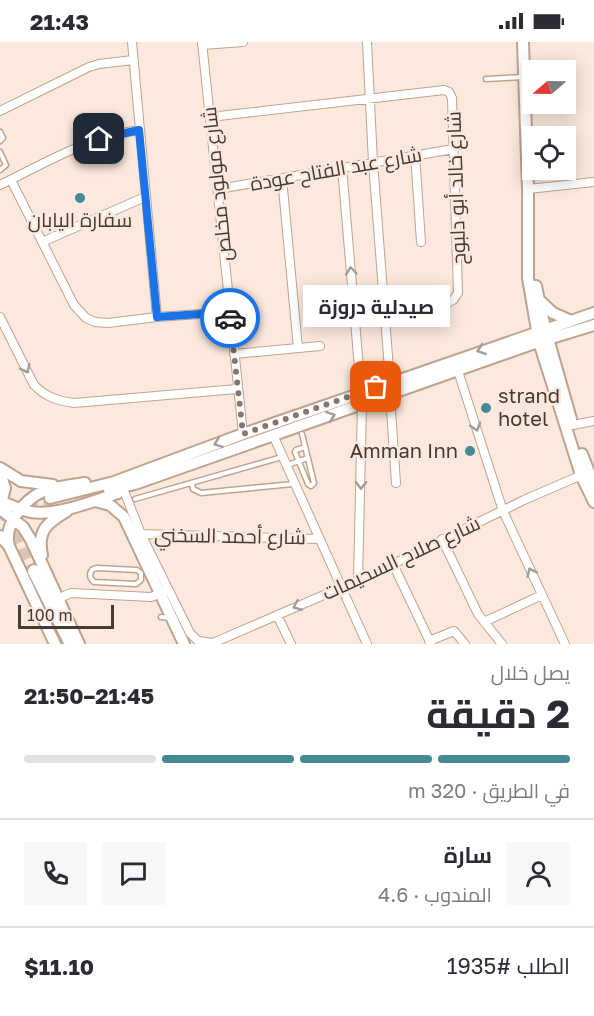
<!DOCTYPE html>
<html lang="ar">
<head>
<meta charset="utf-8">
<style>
  :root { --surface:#fff; --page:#f7f7f7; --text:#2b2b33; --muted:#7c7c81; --line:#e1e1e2; --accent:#448995 }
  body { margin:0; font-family:"Golos Text",Cairo,sans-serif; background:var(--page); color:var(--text); direction:rtl; height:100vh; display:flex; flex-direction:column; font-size:22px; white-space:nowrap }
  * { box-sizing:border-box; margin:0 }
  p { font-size:20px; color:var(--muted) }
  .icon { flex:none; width:33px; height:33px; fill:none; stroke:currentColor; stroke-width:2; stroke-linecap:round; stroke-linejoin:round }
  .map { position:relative; height:602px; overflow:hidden; direction:ltr }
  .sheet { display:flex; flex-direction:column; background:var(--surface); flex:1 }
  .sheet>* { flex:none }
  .needle { width:39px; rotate:250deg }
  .fabs { position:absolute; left:522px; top:18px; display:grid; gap:12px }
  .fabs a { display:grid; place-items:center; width:54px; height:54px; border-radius:0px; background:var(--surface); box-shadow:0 3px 15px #0003; font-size:30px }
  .scale { position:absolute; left:18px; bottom:15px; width:96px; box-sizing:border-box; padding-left:6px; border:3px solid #463a32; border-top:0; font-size:16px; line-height:21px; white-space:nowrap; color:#463a32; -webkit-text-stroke:4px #fce9dd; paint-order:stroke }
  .pin { position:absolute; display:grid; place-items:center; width:51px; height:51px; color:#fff; margin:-26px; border-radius:12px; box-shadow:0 3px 9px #0006 }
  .courier { position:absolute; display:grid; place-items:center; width:60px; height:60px; margin:-30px; border:4px solid #1a73e8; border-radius:50%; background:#fff; color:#222; box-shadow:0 2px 8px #0007 }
  .bubble { position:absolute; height:42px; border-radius:0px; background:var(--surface); box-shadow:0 3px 15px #0003; font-size:20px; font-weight:700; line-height:42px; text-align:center; direction:rtl }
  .head em { font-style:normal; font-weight:700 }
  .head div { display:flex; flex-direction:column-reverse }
  .head { display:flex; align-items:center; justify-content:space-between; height:102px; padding:0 24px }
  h1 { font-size:39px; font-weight:700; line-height:45px }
  .bar { display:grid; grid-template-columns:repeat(4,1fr); gap:9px 6px; align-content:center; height:72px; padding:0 24px }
  .bar i { height:8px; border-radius:4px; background:var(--line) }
  .bar .current { background:var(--accent) }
  .bar p { grid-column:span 4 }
  .line { display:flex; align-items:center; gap:15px; padding:0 24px; border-top:2px solid var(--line) }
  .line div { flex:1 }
  .round { display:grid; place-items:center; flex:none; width:63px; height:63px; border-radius:0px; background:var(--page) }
  .status { display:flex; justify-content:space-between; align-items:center; height:42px; padding:0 30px; background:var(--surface); direction:ltr }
  .status svg { height:16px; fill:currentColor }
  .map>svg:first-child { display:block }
</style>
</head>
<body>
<div class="status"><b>21:43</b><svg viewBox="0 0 49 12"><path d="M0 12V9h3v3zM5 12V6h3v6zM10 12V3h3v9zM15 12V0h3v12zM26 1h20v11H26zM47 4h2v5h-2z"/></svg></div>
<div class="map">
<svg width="594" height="602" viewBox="0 0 594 602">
  <rect width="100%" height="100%" fill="#fce9dd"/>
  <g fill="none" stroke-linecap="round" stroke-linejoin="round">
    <!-- secondary-tunnel -->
    <path stroke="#d8c6bb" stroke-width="10" stroke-dasharray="10 5" stroke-linecap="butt" d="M0 474 51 463"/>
    <!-- primary-tunnel -->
    <path stroke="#d8c6bb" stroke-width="12" stroke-dasharray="12 6" stroke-linecap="butt" d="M8 473 34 529"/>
    <!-- lane casing -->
    <g stroke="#bfa38f" stroke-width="7">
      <path id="lane" d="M486 37 524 35
        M0 90 3 96 0 99
        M0 110 6 123 0 128
        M302 392 314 441 311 444 308 442 295 410 296 408 305 405
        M287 423 308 416
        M192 441 193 447 201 451 293 442
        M135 457 282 415
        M97 526 137 528 141 531V538L136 542 94 540C88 535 89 527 97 526Z
        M161 575 171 576"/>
    </g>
    <!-- street casing -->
    <g stroke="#bfa38f" stroke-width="10">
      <path id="street" d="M132 0 157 275
        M202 0 243 392
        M367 0 373 120 390 340
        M202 3 243 0
        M0 69 89 25 99 22 133 18
        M210 75 444 48 449 50 452 56 458 251 453 258 446 261 384 266
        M415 112 421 200
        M342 125 361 350
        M282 136 298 306
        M11 138 74 263 86 276 95 280 108 281 157 275 229 270
        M0 143C45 121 88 95 139 88
        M218 147 454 107
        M528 147 594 140
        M42 200 145 155
        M0 275 34 343C46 355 58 359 74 361L237 347
        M234 312 320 304
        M458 329 503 469 565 602
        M390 354 396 441
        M573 383 594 379
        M273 393 367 602
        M124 449 141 492 190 591 198 599 213 601 377 530 524 458 584 432
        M141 492 318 497
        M442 497 478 572 502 602
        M393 522 431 602
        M358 538 362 363
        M59 559 64 554 71 551 151 555 164 550
        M277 573 291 602
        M484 580 542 553
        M429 599 454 589 465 602"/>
    </g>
    <!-- secondary casing -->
    <g stroke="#bfa38f" stroke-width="14">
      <path id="secondary" d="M523 0 528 147V236L539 300 581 433 594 460
        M536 244 545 286 571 377
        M540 259 553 271 569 278
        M582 412 594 443
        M0 426 21 439 53 443
        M0 431 5 446 0 465
        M109 448 135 442 535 301 594 283
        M50 456 114 440 243 392 594 271
        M0 459C10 463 20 468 31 470 56 474 94 459 118 451
        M95 459 110 463 124 475 184 602
        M0 467 23 485 31 498 79 602
        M0 494 9 504 55 602
        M9 504C6 493 9 483 16 473 35 445 54 446 85 441
        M42 513C37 488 47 481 67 469"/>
    </g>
    <!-- primary casing -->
    <g stroke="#bfa38f" stroke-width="15">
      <path id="primary" d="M34 529 71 602"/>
    </g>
    <!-- lane -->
    <use href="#lane" stroke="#fff" stroke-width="4"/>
    <!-- street -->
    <use href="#street" stroke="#fff" stroke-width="8"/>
    <!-- secondary -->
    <use href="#secondary" stroke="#fff" stroke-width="10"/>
    <!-- primary -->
    <use href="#primary" stroke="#fff" stroke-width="12"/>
  </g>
  <!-- one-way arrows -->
  <defs><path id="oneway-chevron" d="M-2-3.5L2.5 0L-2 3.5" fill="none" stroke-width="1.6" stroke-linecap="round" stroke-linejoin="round" transform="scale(1.5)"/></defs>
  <g stroke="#a29c98">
    <use href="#oneway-chevron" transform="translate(351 229) rotate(-95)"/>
    <use href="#oneway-chevron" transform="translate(481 308) rotate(161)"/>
    <use href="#oneway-chevron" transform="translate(26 327) rotate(63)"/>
    <use href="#oneway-chevron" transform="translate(331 374) rotate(-19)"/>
    <use href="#oneway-chevron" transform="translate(476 385) rotate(72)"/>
    <use href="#oneway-chevron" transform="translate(218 401) rotate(159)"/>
    <use href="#oneway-chevron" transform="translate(361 443) rotate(91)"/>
    <use href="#oneway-chevron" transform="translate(531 530) rotate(-115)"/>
    <use href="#oneway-chevron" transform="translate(297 564) rotate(157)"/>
  </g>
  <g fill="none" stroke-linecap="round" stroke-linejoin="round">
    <!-- done -->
    <path stroke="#86776e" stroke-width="6" stroke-dasharray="0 10.8" d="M230 276 243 392 376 345"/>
    <!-- route -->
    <path stroke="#1a73e8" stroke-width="8" d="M99 97 139 88 157 275 230 270V276"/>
  </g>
  <!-- markers -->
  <g fill="#448995" stroke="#fce9dd" stroke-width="2">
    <circle cx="80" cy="156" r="6"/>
    <circle cx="486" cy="366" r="6"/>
    <circle cx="470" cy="409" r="6"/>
  </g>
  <g text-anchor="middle" stroke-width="5" stroke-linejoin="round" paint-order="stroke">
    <!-- street labels -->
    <g font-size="20" fill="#463a32" stroke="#fce9dd">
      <text transform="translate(336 127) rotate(-10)" y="7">شارع عبد الفتاح عودة</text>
      <text transform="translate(217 142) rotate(-96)" y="7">شارع مولود مخلص</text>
      <text transform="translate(456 146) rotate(-92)" y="7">شارع خالد أبو دلبوح</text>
      <text transform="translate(230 494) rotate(1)" y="7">شارع أحمد السخني</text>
      <text transform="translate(401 516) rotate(-25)" y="7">شارع صلاح السحيمات</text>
    </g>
    <!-- poi labels -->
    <g font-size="20" fill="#463a32" stroke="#fce9dd">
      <text x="80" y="185">سفارة اليابان</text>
      <text x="498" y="361" text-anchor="start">strand<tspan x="498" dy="23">hotel</tspan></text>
      <text x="458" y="416" text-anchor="end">Amman Inn</text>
    </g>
  </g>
</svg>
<div class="fabs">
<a><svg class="needle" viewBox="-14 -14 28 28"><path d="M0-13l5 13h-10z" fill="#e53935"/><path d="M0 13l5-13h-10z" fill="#7c7c81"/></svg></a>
<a><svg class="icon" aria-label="locate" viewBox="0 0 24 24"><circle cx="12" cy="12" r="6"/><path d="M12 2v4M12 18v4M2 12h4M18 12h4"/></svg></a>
</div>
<div class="scale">100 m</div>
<div class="pin" style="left:376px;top:345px;background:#ea580c"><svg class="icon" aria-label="bag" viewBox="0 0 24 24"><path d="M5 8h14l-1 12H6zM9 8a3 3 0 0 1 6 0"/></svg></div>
<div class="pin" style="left:99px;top:97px;background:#1f2937"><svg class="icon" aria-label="home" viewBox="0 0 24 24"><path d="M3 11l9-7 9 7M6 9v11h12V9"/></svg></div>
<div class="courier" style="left:230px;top:276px"><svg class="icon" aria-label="car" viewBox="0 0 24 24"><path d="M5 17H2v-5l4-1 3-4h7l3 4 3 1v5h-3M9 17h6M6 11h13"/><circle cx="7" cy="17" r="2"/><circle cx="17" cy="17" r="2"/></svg></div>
<div class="bubble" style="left:303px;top:243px;width:147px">صيدلية دروزة</div>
</div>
<section class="sheet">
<div class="head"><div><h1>2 دقيقة</h1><p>يصل خلال</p></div><em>21:45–21:50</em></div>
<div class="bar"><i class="current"></i><i class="current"></i><i class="current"></i><i></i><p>في الطريق · 320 m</p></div>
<div class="line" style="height:108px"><a class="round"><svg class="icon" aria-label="person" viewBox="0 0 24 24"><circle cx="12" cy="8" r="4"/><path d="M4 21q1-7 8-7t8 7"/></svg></a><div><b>سارة</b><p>المندوب · 4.6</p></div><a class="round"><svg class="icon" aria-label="chat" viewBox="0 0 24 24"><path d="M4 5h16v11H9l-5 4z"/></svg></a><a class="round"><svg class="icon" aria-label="phone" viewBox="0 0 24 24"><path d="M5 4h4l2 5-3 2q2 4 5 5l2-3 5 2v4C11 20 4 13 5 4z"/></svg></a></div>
<div class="line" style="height:78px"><div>الطلب #1935</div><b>$11.10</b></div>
</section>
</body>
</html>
